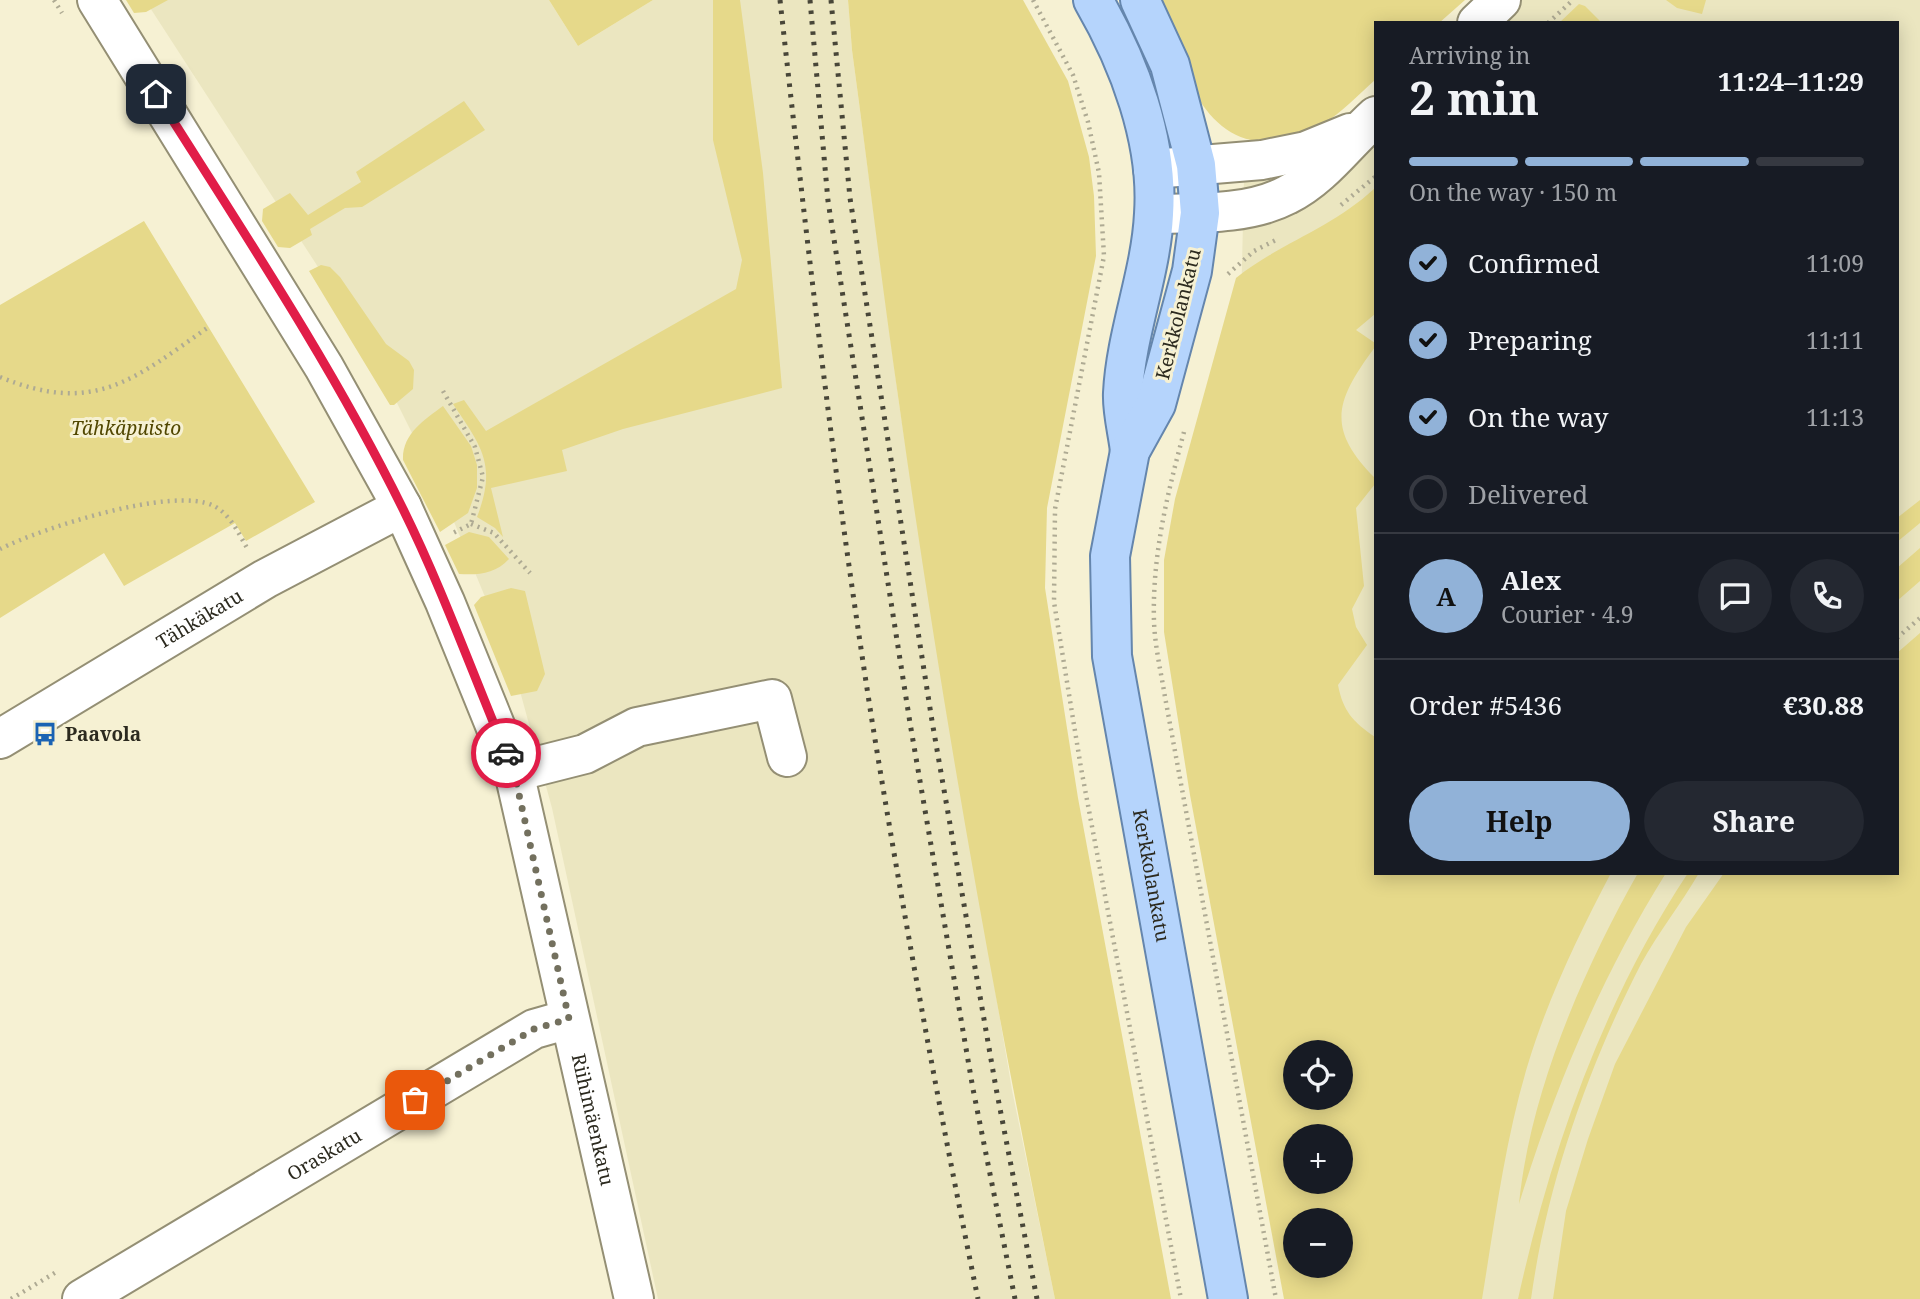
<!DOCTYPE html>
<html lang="en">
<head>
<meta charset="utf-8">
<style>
  :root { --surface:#171b24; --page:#242831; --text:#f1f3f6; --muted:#9ea1a6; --line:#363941; --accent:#91b2d8 }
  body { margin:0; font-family:"Noto Serif",serif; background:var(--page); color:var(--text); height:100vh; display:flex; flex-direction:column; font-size:26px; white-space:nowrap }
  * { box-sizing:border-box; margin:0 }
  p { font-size:23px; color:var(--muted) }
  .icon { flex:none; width:38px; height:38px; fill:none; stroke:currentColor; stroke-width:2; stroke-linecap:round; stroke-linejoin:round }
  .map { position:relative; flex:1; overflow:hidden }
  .details { position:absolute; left:1374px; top:21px; width:525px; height:854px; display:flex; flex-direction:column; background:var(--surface); border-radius:0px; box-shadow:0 4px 18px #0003 }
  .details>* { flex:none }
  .buttons { position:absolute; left:1283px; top:1040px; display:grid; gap:14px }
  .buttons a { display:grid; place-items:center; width:70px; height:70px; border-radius:50%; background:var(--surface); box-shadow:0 4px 18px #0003; font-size:35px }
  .pin { position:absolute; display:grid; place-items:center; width:60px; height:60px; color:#fff; margin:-30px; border-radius:14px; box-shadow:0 4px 10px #0006 }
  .courier { position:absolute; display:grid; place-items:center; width:70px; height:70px; margin:-35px; border:5px solid #e11d48; border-radius:50%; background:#fff; color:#222; box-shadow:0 2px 9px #0007 }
  .summary em { font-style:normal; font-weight:700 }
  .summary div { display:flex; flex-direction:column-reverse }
  .summary { display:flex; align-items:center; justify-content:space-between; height:119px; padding:0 35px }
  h1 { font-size:46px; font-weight:700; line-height:52px }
  .bar { display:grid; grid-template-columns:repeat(4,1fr); gap:10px 7px; align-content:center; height:84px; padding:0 35px }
  .bar i { height:9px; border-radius:5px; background:var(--line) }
  .bar .current { background:var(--accent) }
  .bar p { grid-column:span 4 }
  .line { display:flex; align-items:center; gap:18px; padding:0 35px; border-top:2px solid var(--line) }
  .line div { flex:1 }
  .round { display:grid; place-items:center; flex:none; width:74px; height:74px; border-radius:37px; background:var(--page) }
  ol { padding:0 35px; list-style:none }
  li { display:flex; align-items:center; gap:21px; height:77px }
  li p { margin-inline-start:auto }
  li .icon { padding:7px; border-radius:50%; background:var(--accent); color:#111; stroke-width:4 }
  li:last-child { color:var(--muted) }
  li i { width:38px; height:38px; border:4px solid var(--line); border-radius:50% }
  .cta { display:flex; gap:14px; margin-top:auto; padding:14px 35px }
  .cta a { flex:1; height:80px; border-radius:42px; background:var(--accent); color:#111; font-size:28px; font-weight:700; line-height:80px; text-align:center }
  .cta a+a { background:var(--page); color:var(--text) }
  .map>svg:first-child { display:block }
</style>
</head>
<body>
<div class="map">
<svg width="1920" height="1299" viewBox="0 0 1920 1299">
  <rect width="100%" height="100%" fill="#f6f1d3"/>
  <!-- built -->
  <path fill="#ebe6c0" d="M145 0H549L578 46 653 0H848L852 50 899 403 925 574 1012 1090 1055 1299H658L552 808 512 662 442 493 366 341Z
    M1499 0H1920V1299H1343L1340 1052 1234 608 1244 179 1375 116 1376 873H1897V23H1475Z"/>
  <!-- green -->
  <path fill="#e6d98a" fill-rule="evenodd" d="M126 0H168L146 12 134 13Z
    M549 0H653L578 46Z
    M713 0H740L763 173 782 388 623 429 562 450 567 471 491 488 503 537 495 528 477 517C497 465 482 447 453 404L464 400 486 431 736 289 742 260 713 140Z
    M848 0H1023L1068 81 1089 157 1094 196 1096 256 1047 508 1045 588 1078 798 1171 1299H1055C994 1002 941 703 899 403 882 286 868 168 852 50Z
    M1154 0H1465L1439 23H1376L1375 80C1358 95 1341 113 1322 125 1313 132 1298 134 1287 137 1205 163 1178 56 1154 0Z
    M1666 0H1706L1702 14 1677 8Z
    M1579 4 1585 6 1602 23H1559Z
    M464 101 485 130 362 207 345 208 310 229 312 235 290 248 278 247 262 221 263 209 290 193 308 215 361 182 356 172Z
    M1375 188V314L1356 330 1375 343V347C1336 400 1325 428 1375 478V484L1356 508 1364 586 1352 609 1356 627 1367 645 1338 685C1343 711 1353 722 1375 737L1376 873H1611C1579 934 1548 998 1528 1064 1505 1140 1495 1220 1482 1299H1284L1190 795 1164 632V560L1175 499 1236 278C1281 242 1331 229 1375 188ZM1295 1052H1340V1097H1295ZM1295 1136H1340V1181H1295ZM1295 1220H1340V1265H1295Z
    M144 221 315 502 246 541 235 523 124 586 104 553 0 618V305Z
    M321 265 330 267 340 277 386 344 409 361 414 370 413 389 394 405H390L309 271Z
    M443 406 471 446 477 465V488L468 513 440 532 403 460C402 434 424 420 443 406Z
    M1920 500V523L1897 542V518Z
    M469 532 489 537 509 559C495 574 479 575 459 574L445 545Z
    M1920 548V581L1897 601V568Z
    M511 588 525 591 545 674 537 691 511 696 474 605 481 597Z
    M1920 633V1299H1553L1566 1211 1588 1139 1615 1064 1686 927 1724 873H1897V653Z
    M1638 873H1666C1601 977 1555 1087 1519 1204 1530 1092 1583 970 1638 873Z
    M1688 873H1699C1681 904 1658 933 1641 964 1588 1067 1547 1184 1531 1299H1518C1551 1150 1603 1001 1688 873Z"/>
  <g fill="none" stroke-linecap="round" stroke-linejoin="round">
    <!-- minor casing -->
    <g stroke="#948f74" stroke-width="42">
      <g id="minor">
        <path id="s1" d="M97 0 324 367 402 507 445 602 514 772 634 1299"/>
        <path d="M1477 23 1501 0"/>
        <path d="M1153 169 1262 160 1306 151 1350 133"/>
        <path d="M1155 214C1197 213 1249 215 1287 195 1322 178 1347 142 1376 116"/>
        <path id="s2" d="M0 739 265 579 402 507"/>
        <path d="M514 772 585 754 637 727 772 699 787 757"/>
        <path id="s3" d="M82 1299 534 1029 569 1019"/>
      </g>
    </g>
    <!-- major casing -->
    <g stroke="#6586ad" stroke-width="42">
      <g id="major">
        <path d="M1093 0C1129 62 1159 141 1154 214 1151 274 1126 333 1123 393 1122 411 1128 433 1130 451"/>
        <path id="s4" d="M1140 0 1170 65 1196 165 1200 213 1192 271 1156 404 1130 451 1110 556 1112 656 1228 1299"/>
      </g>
    </g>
    <!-- path -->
    <path stroke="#aeaa93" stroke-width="4.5" stroke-dasharray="2 5" stroke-linecap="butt" d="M54 0 62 13
      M1033 0 1073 75 1088 122 1099 173 1104 256 1055 509 1054 602 1081 768 1181 1299
      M1548 23 1573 0
      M1341 205 1376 176
      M1228 274 1254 251 1278 239
      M0 377C95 416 134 379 210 326
      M443 391 475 447 483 477 471 524 451 534
      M1184 432C1167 495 1152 556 1154 622 1155 647 1161 672 1165 697L1276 1299
      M471 524 494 533 530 573
      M0 549C40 529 173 485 214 506 230 514 239 534 247 548
      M1897 638 1920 618
      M11 1299 58 1271"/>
    <!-- minor -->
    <use href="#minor" stroke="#fff" stroke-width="38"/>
    <!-- major -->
    <use href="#major" stroke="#b5d4fc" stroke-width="38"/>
    <!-- rail -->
    <path stroke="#484638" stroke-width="5" stroke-dasharray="3.5 7" stroke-linecap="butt" d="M780 0C807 243 835 486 873 727 904 918 939 1109 978 1299
      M810 0 828 201 910 723 973 1089 1015 1299
      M831 0 850 198 932 721 996 1088 1037 1299"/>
  </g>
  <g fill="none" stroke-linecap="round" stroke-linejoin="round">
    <!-- done -->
    <path stroke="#73705e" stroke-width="7" stroke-dasharray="0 12.6" d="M415 1100 534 1029 569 1019 514 772 506 753"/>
    <!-- route -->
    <path stroke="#e11d48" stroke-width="9" d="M156 94C242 230 332 365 403 509 442 588 472 672 506 753"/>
  </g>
  <!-- icons -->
  <defs>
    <g id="bus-bare" transform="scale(1.89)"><path d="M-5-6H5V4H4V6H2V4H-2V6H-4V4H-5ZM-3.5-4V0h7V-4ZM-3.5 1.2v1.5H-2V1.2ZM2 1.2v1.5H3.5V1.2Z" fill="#1b63b3" stroke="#f6f1d3" stroke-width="2.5" paint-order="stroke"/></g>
  </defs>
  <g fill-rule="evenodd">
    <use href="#bus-bare" x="45" y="734"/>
  </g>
  <g text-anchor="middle" stroke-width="6" stroke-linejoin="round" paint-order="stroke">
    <!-- street labels -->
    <g font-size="19" fill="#2c2a1f" stroke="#f6f1d3">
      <text transform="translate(1178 314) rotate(-76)" y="7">Kerkkolankatu</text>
      <text dy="7" stroke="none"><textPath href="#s2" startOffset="233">Tähkäkatu</textPath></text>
      <text dy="7" stroke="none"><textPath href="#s4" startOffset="903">Kerkkolankatu</textPath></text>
      <text dy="7" stroke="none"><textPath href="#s1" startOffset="1236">Riihimäenkatu</textPath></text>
      <text dy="7" stroke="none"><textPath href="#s3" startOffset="282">Oraskatu</textPath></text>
    </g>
    <!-- park labels -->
    <g font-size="19" font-style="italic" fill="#514700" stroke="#f6f1d3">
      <text x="126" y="435">Tähkäpuisto</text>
    </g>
    <!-- poi labels -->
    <g font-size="19" font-weight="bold" fill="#2c2a1f" stroke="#f6f1d3" text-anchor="start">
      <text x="65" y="741">Paavola</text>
    </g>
  </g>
</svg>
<div class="buttons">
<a><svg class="icon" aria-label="locate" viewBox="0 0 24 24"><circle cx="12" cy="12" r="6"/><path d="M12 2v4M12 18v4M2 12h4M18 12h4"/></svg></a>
<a>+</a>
<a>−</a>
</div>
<div class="pin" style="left:415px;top:1100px;background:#ea580c"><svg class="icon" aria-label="bag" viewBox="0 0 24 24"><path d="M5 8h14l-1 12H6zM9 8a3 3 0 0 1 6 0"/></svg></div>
<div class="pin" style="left:156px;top:94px;background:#1f2937"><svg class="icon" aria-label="home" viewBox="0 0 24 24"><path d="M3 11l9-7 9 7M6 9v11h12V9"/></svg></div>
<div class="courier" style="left:506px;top:753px"><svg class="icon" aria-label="car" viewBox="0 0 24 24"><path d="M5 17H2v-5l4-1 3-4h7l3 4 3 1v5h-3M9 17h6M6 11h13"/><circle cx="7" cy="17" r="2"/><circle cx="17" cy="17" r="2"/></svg></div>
<section class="details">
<div class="summary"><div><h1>2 min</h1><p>Arriving in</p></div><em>11:24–11:29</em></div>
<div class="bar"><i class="current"></i><i class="current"></i><i class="current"></i><i></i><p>On the way · 150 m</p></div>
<ol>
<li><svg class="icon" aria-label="check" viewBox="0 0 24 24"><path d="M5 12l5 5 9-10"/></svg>Confirmed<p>11:09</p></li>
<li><svg class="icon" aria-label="check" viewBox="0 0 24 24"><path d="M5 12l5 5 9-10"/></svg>Preparing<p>11:11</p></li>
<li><svg class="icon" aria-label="check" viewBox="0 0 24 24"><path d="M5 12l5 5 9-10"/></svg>On the way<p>11:13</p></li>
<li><i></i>Delivered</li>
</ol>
<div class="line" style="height:126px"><b class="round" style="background:var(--accent);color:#111">A</b><div><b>Alex</b><p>Courier · 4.9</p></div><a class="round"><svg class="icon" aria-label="chat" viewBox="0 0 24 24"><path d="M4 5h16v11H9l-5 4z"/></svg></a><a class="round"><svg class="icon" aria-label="phone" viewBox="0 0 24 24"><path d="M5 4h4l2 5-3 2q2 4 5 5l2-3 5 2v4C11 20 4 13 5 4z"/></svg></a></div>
<div class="line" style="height:91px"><div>Order #5436</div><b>€30.88</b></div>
<div class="cta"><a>Help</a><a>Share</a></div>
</section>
</div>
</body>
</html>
